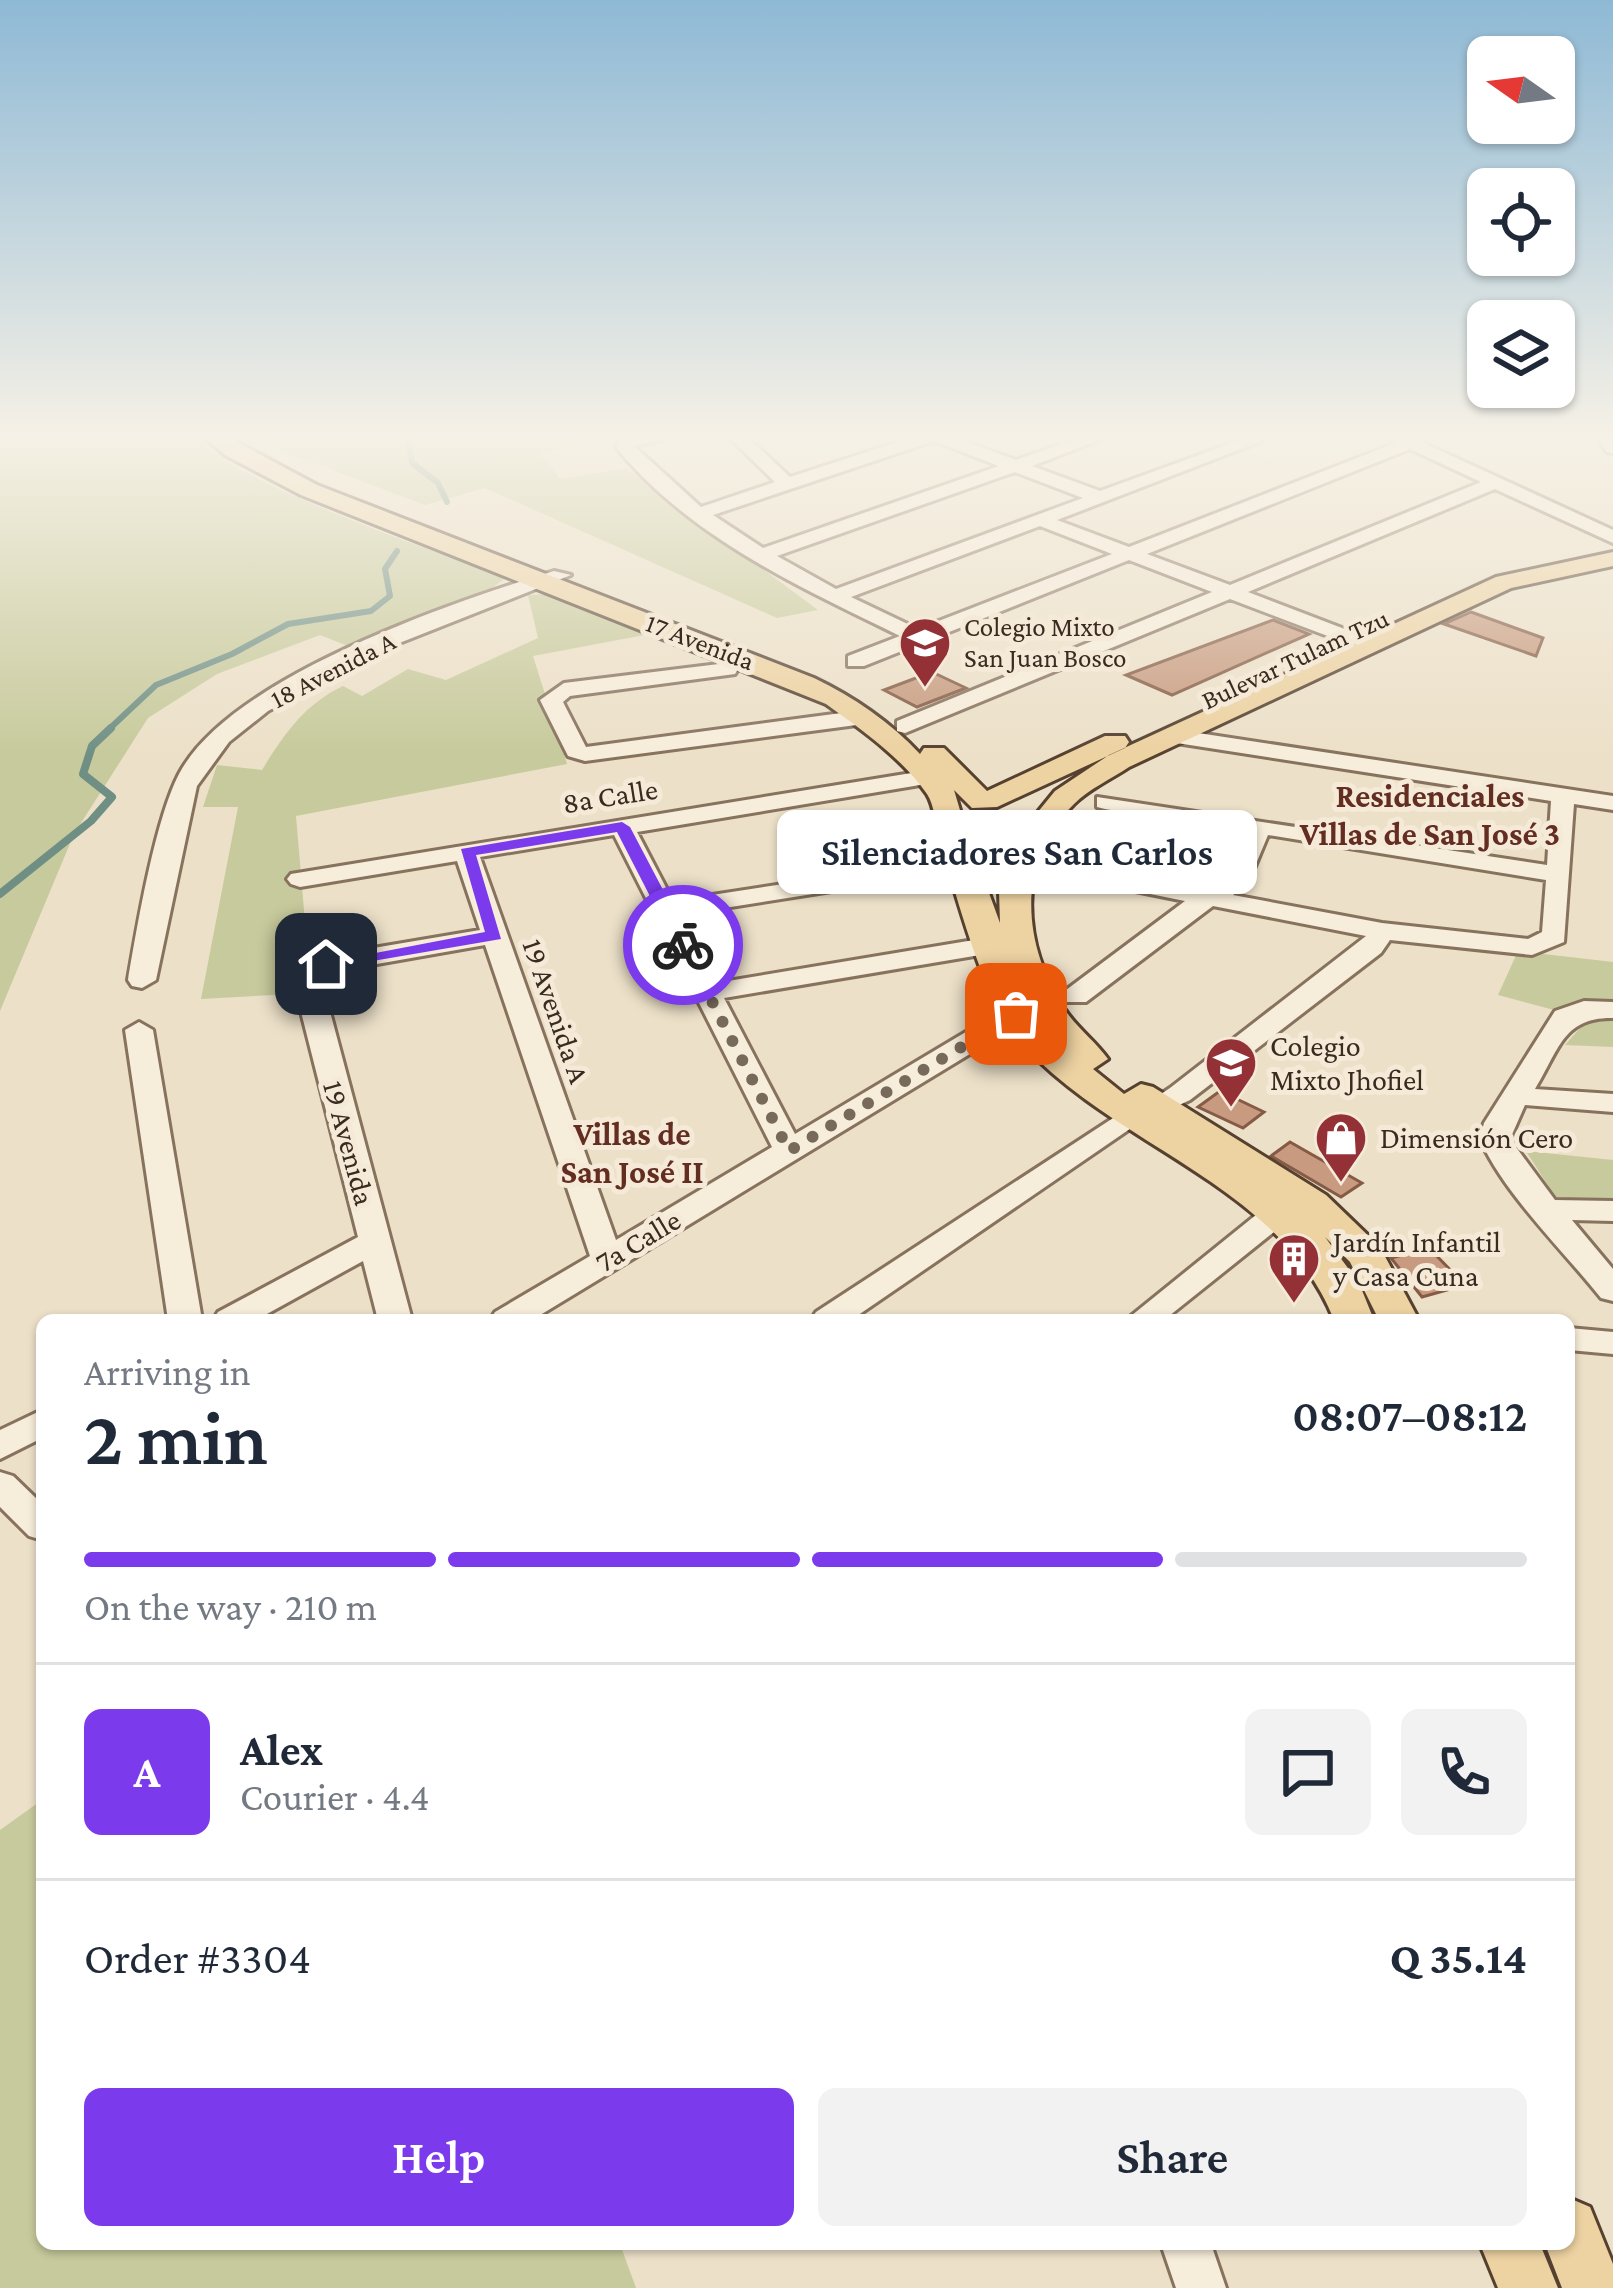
<!DOCTYPE html>
<html lang="en">
<head>
<meta charset="utf-8">
<style>
  :root { --surface:#fff; --page:#f2f2f3; --text:#1f2937; --muted:#747a83; --line:#e0e1e3; --accent:#7c3aed }
  body { margin:0; font-family:"Crimson Pro",serif; background:var(--page); color:var(--text); height:100vh; display:flex; flex-direction:column; font-size:45px; white-space:nowrap }
  * { box-sizing:border-box; margin:0 }
  p { font-size:39px; color:var(--muted) }
  .icon { flex:none; width:66px; height:66px; fill:none; stroke:currentColor; stroke-width:2; stroke-linecap:round; stroke-linejoin:round }
  .map { position:relative; flex:1; overflow:hidden }
  .panel { position:absolute; left:36px; top:1314px; width:1539px; height:936px; display:flex; flex-direction:column; background:var(--surface); border-radius:18px; box-shadow:0 3px 9px #0004 }
  .panel>* { flex:none }
  .needle { width:78px; rotate:284deg }
  .tools { position:absolute; left:1467px; top:36px; display:grid; gap:24px }
  .tools a { display:grid; place-items:center; width:108px; height:108px; border-radius:18px; background:var(--surface); box-shadow:0 3px 9px #0004; font-size:60px }
  .pin { position:absolute; display:grid; place-items:center; width:102px; height:102px; color:#fff; margin:-51px; border-radius:24px; box-shadow:0 6px 18px #0006 }
  .courier { position:absolute; display:grid; place-items:center; width:120px; height:120px; margin:-60px; border:9px solid #7c3aed; border-radius:50%; background:#fff; color:#222; box-shadow:0 3px 15px #0007 }
  .bubble { position:absolute; height:84px; border-radius:18px; background:var(--surface); box-shadow:0 3px 9px #0004; font-size:39px; font-weight:600; line-height:84px; text-align:center }
  .summary em { font-style:normal; font-weight:600 }
  .summary div { display:flex; flex-direction:column-reverse }
  .summary { display:flex; align-items:center; justify-content:space-between; height:204px; padding:0 48px }
  h1 { font-size:78px; font-weight:600; line-height:90px }
  .bar { display:grid; grid-template-columns:repeat(4,1fr); gap:18px 12px; align-content:center; height:144px; padding:0 48px }
  .bar i { height:15px; border-radius:9px; background:var(--line) }
  .bar .on { background:var(--accent) }
  .bar p { grid-column:span 4 }
  .line { display:flex; align-items:center; gap:30px; padding:0 48px; border-top:3px solid var(--line) }
  .line div { flex:1 }
  .round { display:grid; place-items:center; flex:none; width:126px; height:126px; border-radius:18px; background:var(--page) }
  .action { display:flex; gap:24px; margin-top:auto; padding:24px 48px }
  .action a { flex:1; height:138px; border-radius:18px; background:var(--accent); color:#fff; font-size:48px; font-weight:600; line-height:138px; text-align:center }
  .action a+a { background:var(--page); color:var(--text) }
  .map>svg:first-child { display:block }
</style>
</head>
<body>
<div class="map">
<svg width="1613" height="2288" viewBox="0 0 1613 2288">
  <rect width="100%" height="100%" fill="#ece0c8"/>
  <!-- green -->
  <path fill="#c7ca9c" d="M0 435H196C236 487 434 548 504 579L487 592 358 650 320 635 217 674 148 718 74 834 0 1011Z
    M261 435H660L540 452 560 479 626 468 818 610 777 618 485 488 425 505 279 450Z
    M550 594 650 634 533 656 567 764 296 816 311 993 201 999 238 807H203L217 765 262 770C284 734 305 704 343 686L362 696 408 669 446 680 538 638 528 595Z
    M995 809 1015 812 1029 826 1021 836 990 840 967 830 969 816Z
    M1518 951 1613 962V1047L1565 1045 1588 1019 1498 995Z
    M1526 1151 1613 1160V1203L1557 1200Z
    M42 1800V2244H620L636 2288H0V1830Z"/>
  <g fill="none" stroke-linecap="round" stroke-linejoin="round">
    <!-- stream-far1 -->
    <path stroke="#6f8f85" stroke-width="6" d="M408 435 412 463 438 483 447 502
      M107 731 156 685 232 654 288 624 371 611 390 596 385 569 397 551"/>
    <!-- stream -->
    <path stroke="#6f8f85" stroke-width="8" d="M0 894 91 821 112 797 83 774 92 746 111 728"/>
  </g>
  <!-- building -->
  <path fill="#c89b80" stroke="#855b45" stroke-width="3" d="M1471 612 1543 638 1536 656 1444 624Z
    M1273 620 1309 634 1172 695 1126 675Z
    M932 672 966 688 917 707 884 690Z
    M1220 1091 1264 1112 1243 1128 1198 1107Z
    M1290 1142 1311 1154 1362 1183 1341 1197 1271 1156Z
    M1429 1248 1465 1285 1422 1297 1391 1258Z"/>
  <g fill="none" stroke-linecap="round" stroke-linejoin="round">
    <!-- minor casing -->
    <g stroke="#87725e" stroke-width="6">
      <path id="minor" d="M637 435H684L634 446 701 507 775 482 727 435H745L790 477 919 435H948L1016 460 1088 435H1112L1032 466 1100 491 1254 435H1277L1057 520 1129 547 1396 443 1385 435H1406L1613 530V543L1495 489 1248 592 1376 641V649H1362L1230 599 905 733 897 731V721L1212 592 1129 560 864 666H848V656L900 636C799 587 688 536 616 447L622 437ZM934 441 999 466 763 548 713 515ZM1410 449 1481 482 1230 585 1147 554ZM1015 472 1083 498 836 589 777 556ZM1040 526 1112 554 918 629 851 597Z
        M1595 435H1612L1613 453 1607 452Z
        M554 571 571 575 369 655 268 711 229 742 197 786 156 980 142 988 132 986 128 980C137 927 155 820 179 774 230 677 453 602 554 571Z
        M727 663 738 669 735 674 570 696 563 702 586 747 864 710 875 717 864 724 585 761 568 756 540 700 564 683Z
        M1172 729 1613 796V810L1574 804 1564 942 1532 955 1390 940 1381 953 1190 1100 1158 1115 1143 1106 1170 1088 1366 936 1213 906 1086 1002H1066L1062 996 1066 990 1185 901 1041 872 1038 867 1041 862 1050 860 1205 889 1224 879 1245 832 1105 809 1097 807V797L1547 865 1551 801 1164 741 1161 736ZM1268 835 1546 880 1542 932 1528 939 1382 923 1233 895 1248 883Z
        M930 770 938 772V782L637 832 673 901 965 856 977 863 965 870 680 915 716 983 992 937 1005 945 992 953 724 998 795 1134 1006 1008H1026L1030 1014 1026 1020 532 1320H490L495 1312 590 1256 485 945 320 974 412 1320H378L363 1261 256 1320H213L218 1312 358 1237 292 976 302 962 326 956 480 930 457 861 300 887 291 884 287 879 291 874ZM614 835 772 1147 616 1240 480 857Z
        M1584 1001 1613 1002V1018C1563 1017 1559 1050 1535 1089L1613 1094V1112L1525 1105 1510 1139 1555 1200 1613 1201V1221L1572 1220 1613 1269V1301L1601 1298C1563 1250 1504 1194 1480 1139L1484 1123 1555 1011Z
        M139 1022 153 1030 202 1320H168L125 1030Z
        M1130 1107 1140 1110 1145 1116 1140 1122 851 1320H811L816 1312Z
        M1278 1203 1294 1213 1289 1220 1164 1320H1126L1267 1206Z
        M1569 1328 1613 1332V1354L1569 1350Z
        M42 1410V1438L0 1459V1430Z
        M0 1472 13 1476 42 1504V1540L29 1536 0 1507Z
        M1161 2244H1211L1226 2288H1176Z"/>
    </g>
    <!-- major casing -->
    <g stroke="#564131" stroke-width="6">
      <path id="major" d="M202 435H224L317 485 814 678C854 697 890 722 920 754L924 748H944L987 791 1105 736H1125L1129 742 1125 748 997 807 972 808 954 790 965 827 990 838 1020 834 1055 791 1109 755 1496 577 1613 552V566L1511 588 1129 767C1111 779 1089 789 1074 804 1015 861 1022 945 1065 1010 1077 1028 1095 1041 1108 1059L1093 1069 1124 1094 1141 1084 1153 1087 1326 1195 1380 1247 1419 1320H1379L1350 1262 1325 1237 1359 1283 1374 1320H1334C1281 1186 1119 1148 1025 1047 981 999 959 901 939 838 935 824 935 806 927 794 901 757 862 730 826 704L301 495 225 455ZM974 852 1010 853 999 891 1000 923Z
        M1569 2198 1590 2207 1613 2264V2288H1562L1545 2244H1569Z
        M1480 2244H1540L1558 2288H1498Z"/>
    </g>
    <!-- minor -->
    <use href="#minor" fill="#f7eddb" fill-rule="evenodd"/>
    <!-- major -->
    <use href="#major" fill="#edd2a2" fill-rule="evenodd"/>
  </g>
  <!-- sky -->
  <linearGradient id="sky" x2="0" y2="1"><stop stop-color="#8eb9d5"/><stop offset="0.58" stop-color="#f6f1e6"/><stop offset="1" stop-color="#f6f1e6" stop-opacity="0"/></linearGradient>
  <rect width="1613" height="755" fill="url(#sky)"/>
  <!-- route -->
  <path fill="#7c3aed" d="M622 822 630 827 692 945 689 949 675 945 617 832 476 855 501 939 326 969 318 964 485 932 461 849Z"/>
  <g fill="none" stroke-linecap="round" stroke-linejoin="round">
    <!-- done -->
    <path stroke="#786a5b" stroke-width="12" stroke-dasharray="0 21.6" d="M683 945 789 1151 1016 1014"/>
  </g>
  <!-- icons -->
  <defs>
    <g id="school-pin" transform="scale(2.7)"><path d="M0 17L-7.5 6A9.5 9.5 0 1 1 7.5 6Z" fill="#933136" stroke="#f4ead7"/><path d="M0-5L7-2L0 1L-7-2ZM-4 1L0 2.5L4 1V4Q0 6-4 4Z" fill="#fff"/></g>
    <g id="shop-pin" transform="scale(2.7)"><path d="M0 17L-7.5 6A9.5 9.5 0 1 1 7.5 6Z" fill="#933136" stroke="#f4ead7"/><path d="M-5-2.5h2.3a2.7 3.5 0 0 1 5.4 0H5L5.5 6h-11ZM-1.5-2.5h3a1.5 2.3 0 0 0-3 0Z" fill="#fff"/></g>
    <g id="building-pin" transform="scale(2.7)"><path d="M0 17L-7.5 6A9.5 9.5 0 1 1 7.5 6Z" fill="#933136" stroke="#f4ead7"/><path d="M-4-6H4V6H1V3H-1V6H-4ZM-2.5-4.3h1.7v1.8h-1.7ZM.8-4.3h1.7v1.8H.8ZM-2.5-1h1.7V.8h-1.7ZM.8-1h1.7V.8H.8Z" fill="#fff"/></g>
  </defs>
  <g fill-rule="evenodd">
    <use href="#school-pin" x="925" y="643"/>
    <use href="#school-pin" x="1231" y="1063"/>
    <use href="#shop-pin" x="1341" y="1138"/>
    <use href="#building-pin" x="1294" y="1259"/>
  </g>
  <g text-anchor="middle" stroke-width="10" stroke-linejoin="round" paint-order="stroke">
    <!-- far-poi labels -->
    <g font-size="27" fill="#392b20" stroke="#f4ead7" text-anchor="start">
      <text x="964" y="636">Colegio Mixto<tspan x="964" dy="31">San Juan Bosco</tspan></text>
    </g>
    <!-- far-street labels -->
    <g font-size="27" fill="#392b20" stroke="#f4ead7">
      <text transform="translate(700 642) rotate(21)" y="9">17 Avenida</text>
      <text transform="translate(1295 659) rotate(-25)" y="9">Bulevar Tulam Tzu</text>
      <text transform="translate(333 670) rotate(-27)" y="9">18 Avenida A</text>
    </g>
    <!-- street labels -->
    <g font-size="30" fill="#392b20" stroke="#f4ead7">
      <text transform="translate(610 796) rotate(-9)" y="10">8a Calle</text>
      <text transform="translate(556 1011) rotate(71)" y="10">19 Avenida A</text>
      <text transform="translate(349 1143) rotate(75)" y="10">19 Avenida</text>
      <text transform="translate(638 1241) rotate(-31)" y="10">7a Calle</text>
    </g>
    <!-- poi labels -->
    <g font-size="30" fill="#392b20" stroke="#f4ead7" text-anchor="start">
      <text x="1270" y="1056">Colegio<tspan x="1270" dy="34">Mixto Jhofiel</tspan></text>
      <text x="1380" y="1148">Dimensión Cero</text>
      <text x="1333" y="1252">Jardín Infantil<tspan x="1333" dy="34">y Casa Cuna</tspan></text>
    </g>
    <!-- neighbourhood labels -->
    <g font-size="33" font-weight="bold" fill="#632d22" stroke="#f4ead7">
      <text x="1430" y="807">Residenciales<tspan x="1430" dy="38">Villas de San José 3</tspan></text>
      <text x="632" y="1145">Villas de<tspan x="632" dy="38">San José II</tspan></text>
    </g>
  </g>
</svg>
<div class="tools">
<a><svg class="needle" viewBox="-14 -14 28 28"><path d="M0-13l5 13h-10z" fill="#e53935"/><path d="M0 13l5-13h-10z" fill="#747a83"/></svg></a>
<a><svg class="icon" aria-label="locate" viewBox="0 0 24 24"><circle cx="12" cy="12" r="6"/><path d="M12 2v4M12 18v4M2 12h4M18 12h4"/></svg></a>
<a><svg class="icon" aria-label="layers" viewBox="0 0 24 24"><path d="M12 4l9 5-9 5-9-5zM3 14l9 5 9-5"/></svg></a>
</div>
<div class="pin" style="left:1016px;top:1014px;background:#ea580c"><svg class="icon" aria-label="bag" viewBox="0 0 24 24"><path d="M5 8h14l-1 12H6zM9 8a3 3 0 0 1 6 0"/></svg></div>
<div class="pin" style="left:326px;top:964px;background:#1f2937"><svg class="icon" aria-label="home" viewBox="0 0 24 24"><path d="M3 11l9-7 9 7M6 9v11h12V9"/></svg></div>
<div class="courier" style="left:683px;top:945px"><svg class="icon" aria-label="bike" viewBox="0 0 24 24"><circle cx="6" cy="16" r="4"/><circle cx="18" cy="16" r="4"/><path d="M6 16l4-8h5l3 8M10 8l3 8H6M13 5h3"/></svg></div>
<div class="bubble" style="left:777px;top:810px;width:480px">Silenciadores San Carlos</div>
<section class="panel">
<div class="summary"><div><h1>2 min</h1><p>Arriving in</p></div><em>08:07–08:12</em></div>
<div class="bar"><i class="on"></i><i class="on"></i><i class="on"></i><i></i><p>On the way · 210 m</p></div>
<div class="line" style="height:216px"><b class="round" style="background:var(--accent);color:#fff">A</b><div><b>Alex</b><p>Courier · 4.4</p></div><a class="round"><svg class="icon" aria-label="chat" viewBox="0 0 24 24"><path d="M4 5h16v11H9l-5 4z"/></svg></a><a class="round"><svg class="icon" aria-label="phone" viewBox="0 0 24 24"><path d="M5 4h4l2 5-3 2q2 4 5 5l2-3 5 2v4C11 20 4 13 5 4z"/></svg></a></div>
<div class="line" style="height:156px"><div>Order #3304</div><b>Q 35.14</b></div>
<div class="action"><a>Help</a><a>Share</a></div>
</section>
</div>
</body>
</html>
